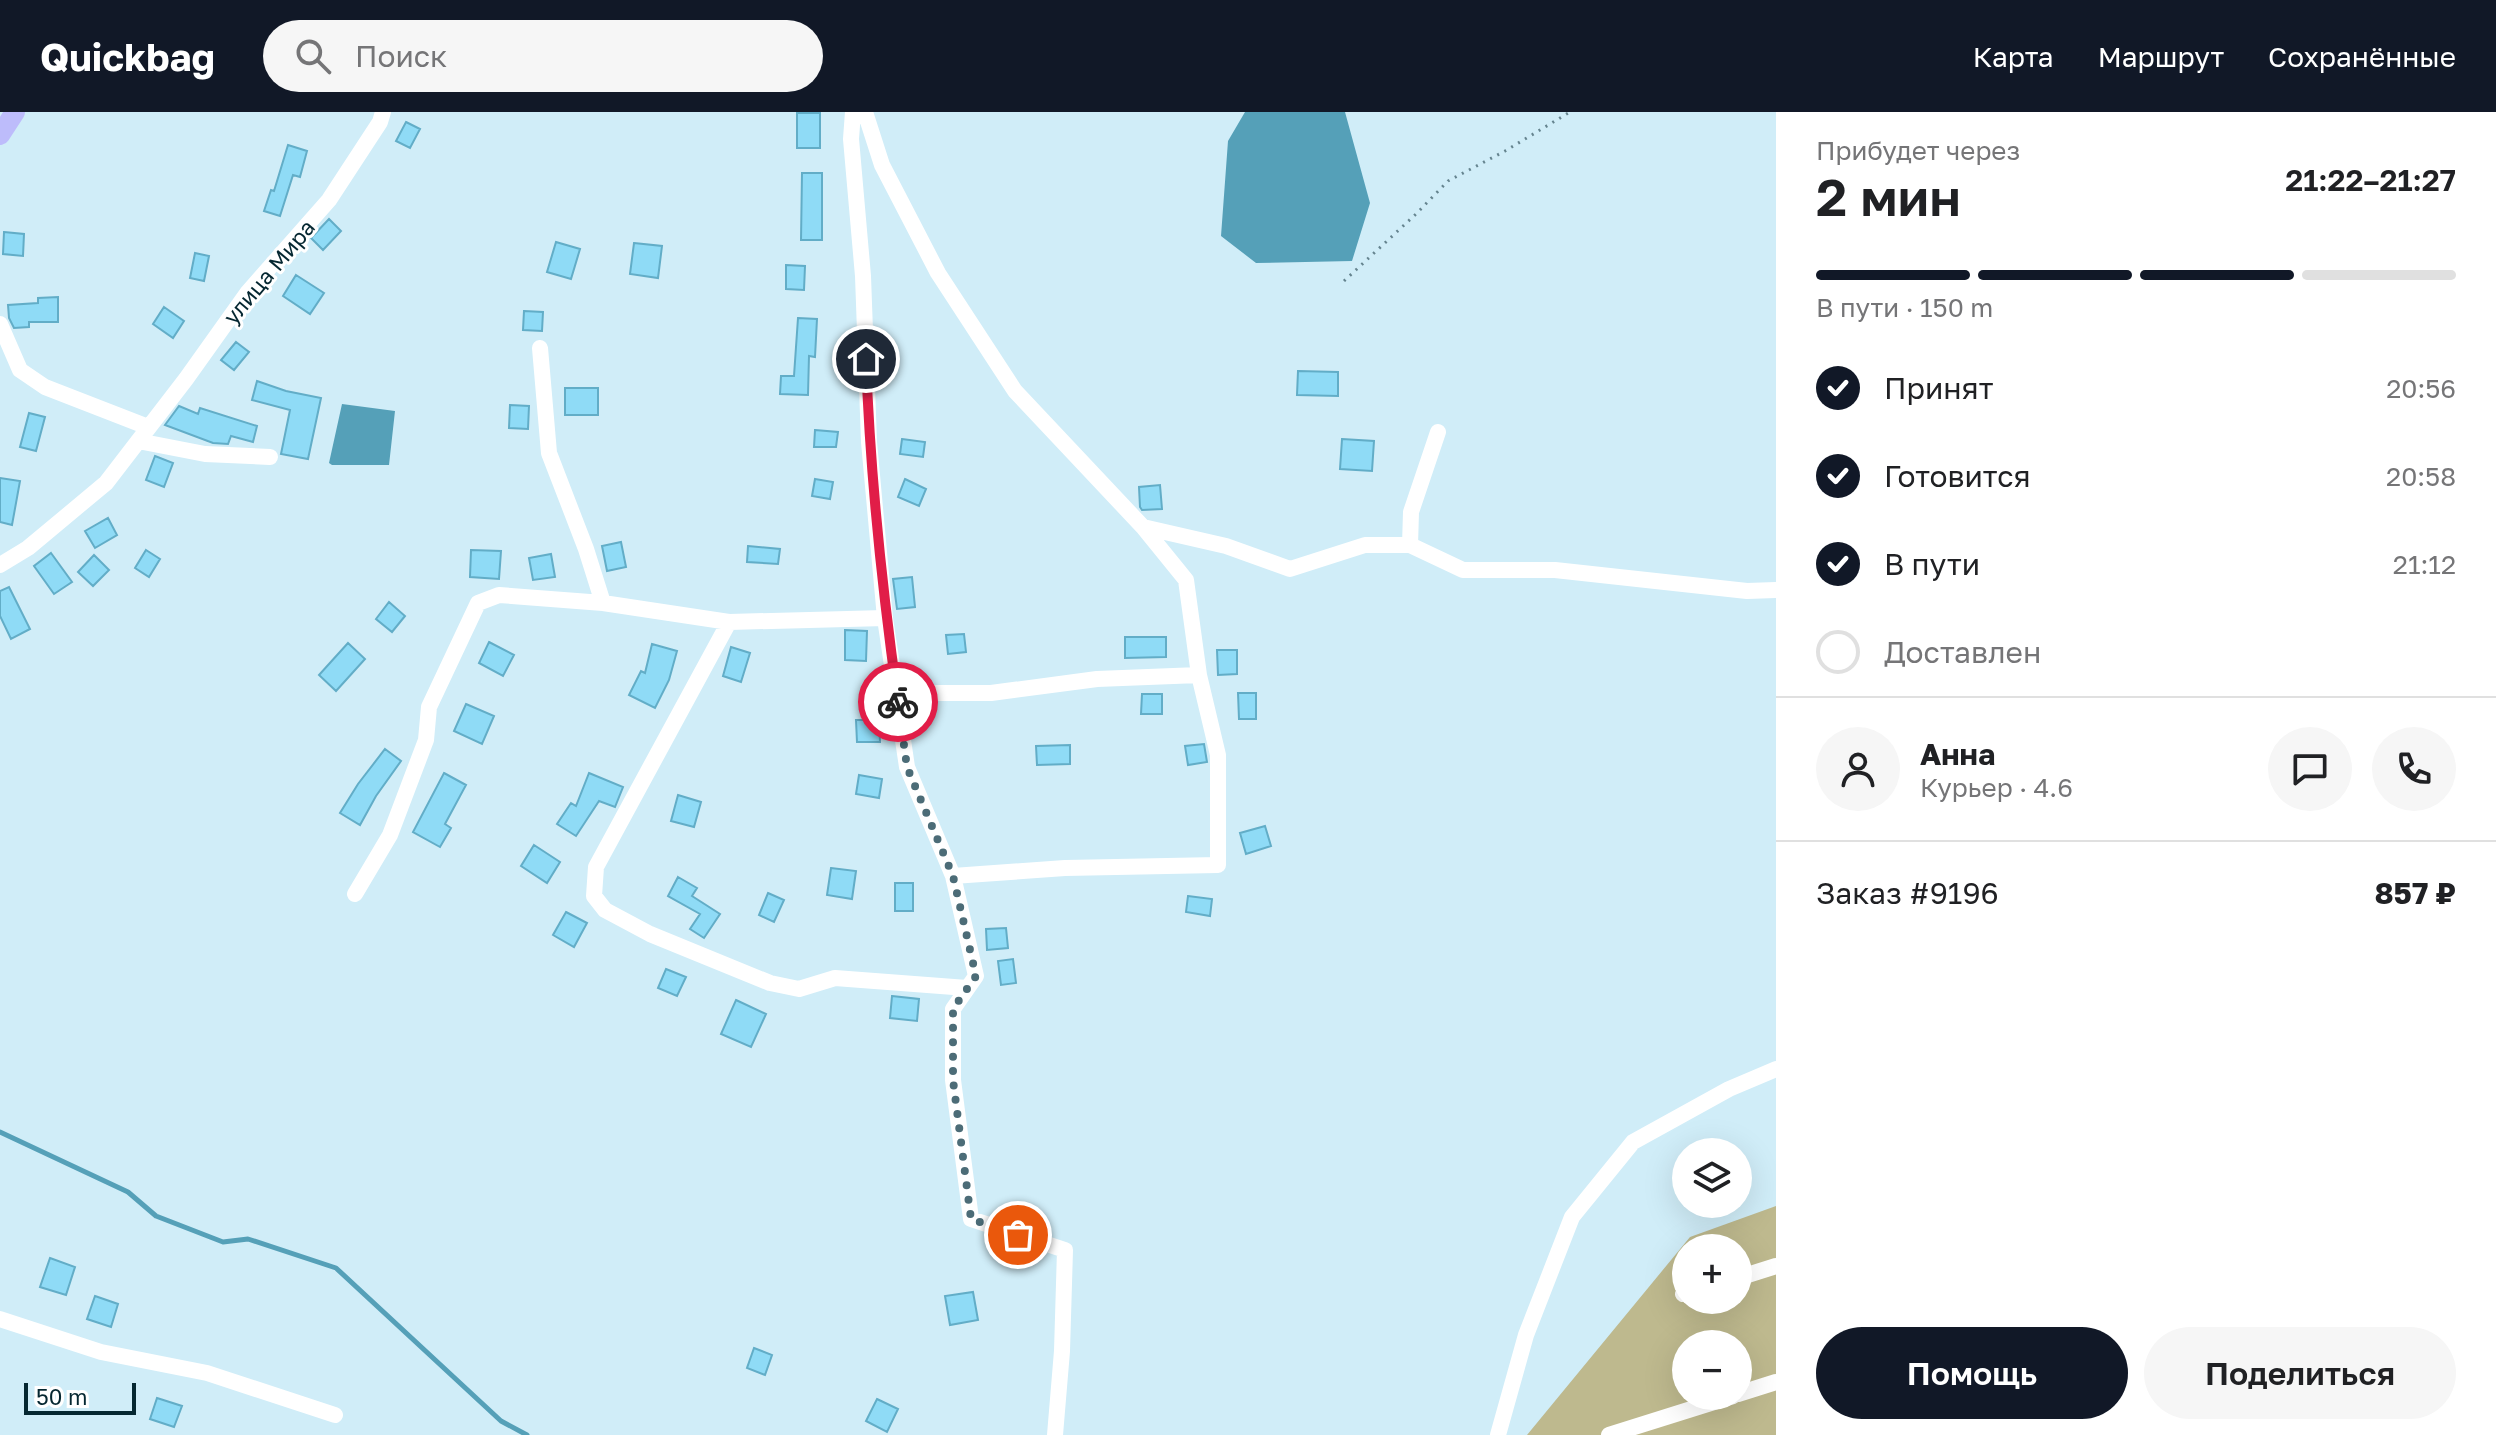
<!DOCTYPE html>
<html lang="ru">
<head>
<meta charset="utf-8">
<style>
  :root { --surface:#fff; --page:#f6f6f6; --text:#202124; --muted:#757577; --line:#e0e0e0; --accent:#111827 }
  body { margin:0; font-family:"Golos Text",sans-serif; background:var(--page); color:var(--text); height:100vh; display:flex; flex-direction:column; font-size:30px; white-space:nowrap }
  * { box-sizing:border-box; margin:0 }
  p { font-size:26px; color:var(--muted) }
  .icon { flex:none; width:44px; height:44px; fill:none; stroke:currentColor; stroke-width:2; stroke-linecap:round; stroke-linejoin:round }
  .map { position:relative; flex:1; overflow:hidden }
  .drawer { display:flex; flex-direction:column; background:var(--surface); width:720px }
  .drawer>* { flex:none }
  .tools { position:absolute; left:1672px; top:1026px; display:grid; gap:16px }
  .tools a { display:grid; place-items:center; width:80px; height:80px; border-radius:50%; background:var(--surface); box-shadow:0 8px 32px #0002; font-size:40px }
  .scale { position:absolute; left:24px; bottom:20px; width:112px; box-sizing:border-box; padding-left:8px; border:4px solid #052731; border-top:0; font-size:22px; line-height:28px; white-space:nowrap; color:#052731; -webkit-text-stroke:6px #fff; paint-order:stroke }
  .pin { position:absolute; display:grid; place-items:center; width:68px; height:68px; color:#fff; margin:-34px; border:4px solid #fff; border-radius:50%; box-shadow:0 2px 8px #0007 }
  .courier { position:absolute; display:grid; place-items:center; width:80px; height:80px; margin:-40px; border:6px solid #e11d48; border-radius:50%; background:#fff; color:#222; box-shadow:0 2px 10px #0007 }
  .summary em { font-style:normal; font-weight:600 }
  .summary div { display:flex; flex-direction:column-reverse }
  .summary { display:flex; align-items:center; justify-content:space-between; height:136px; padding:0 40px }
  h1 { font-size:52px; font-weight:600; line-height:60px }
  .bar { display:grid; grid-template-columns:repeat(4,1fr); gap:12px 8px; align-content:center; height:96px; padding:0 40px }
  .bar i { height:10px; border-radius:6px; background:var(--line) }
  .bar .active { background:var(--accent) }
  .bar p { grid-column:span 4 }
  .line { display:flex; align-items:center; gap:20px; padding:0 40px; border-top:2px solid var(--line) }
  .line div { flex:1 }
  .round { display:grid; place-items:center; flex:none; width:84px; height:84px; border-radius:42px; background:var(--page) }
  ol { padding:0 40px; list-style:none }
  li { display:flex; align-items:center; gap:24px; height:88px }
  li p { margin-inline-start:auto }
  li .icon { padding:8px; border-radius:50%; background:var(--accent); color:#fff; stroke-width:4 }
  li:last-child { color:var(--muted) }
  li i { width:44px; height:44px; border:4px solid var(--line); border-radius:50% }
  .action { display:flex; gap:16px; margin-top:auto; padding:16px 40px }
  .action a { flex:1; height:92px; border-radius:48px; background:var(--accent); color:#fff; font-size:32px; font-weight:600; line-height:92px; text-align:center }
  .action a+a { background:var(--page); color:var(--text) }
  header { display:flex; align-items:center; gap:48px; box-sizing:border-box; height:112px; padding:0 40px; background:var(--accent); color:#fff }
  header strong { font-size:38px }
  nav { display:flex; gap:44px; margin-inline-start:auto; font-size:28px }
  .search { width:560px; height:72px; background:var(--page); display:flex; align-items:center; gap:20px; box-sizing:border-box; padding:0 28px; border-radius:44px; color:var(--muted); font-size:30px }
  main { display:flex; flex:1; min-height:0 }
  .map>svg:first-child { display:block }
</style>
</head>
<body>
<header>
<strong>Quickbag</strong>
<div class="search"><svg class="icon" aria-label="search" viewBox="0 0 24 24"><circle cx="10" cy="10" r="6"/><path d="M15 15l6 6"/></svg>Поиск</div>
<nav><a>Карта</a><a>Маршрут</a><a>Сохранённые</a></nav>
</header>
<main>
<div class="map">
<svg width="1776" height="1323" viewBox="0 0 1776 1323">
  <rect width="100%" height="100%" fill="#d0edf8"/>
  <!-- green -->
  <path fill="#beb98e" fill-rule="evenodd" d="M1776 1094V1323H1527L1690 1125ZM1686 1136H1738V1188H1686ZM1686 1232H1738V1284H1686Z"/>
  <!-- water -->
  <path fill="#55a0b8" d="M1245 0H1345L1370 91 1352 149 1256 151 1221 124 1228 29Z
    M342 292 395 299 389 353H332L329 351Z"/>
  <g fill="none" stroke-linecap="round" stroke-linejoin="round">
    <!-- stream -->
    <path stroke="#55a0b8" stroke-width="5" d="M0 1020 128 1080 156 1104 223 1130 248 1127 336 1156 501 1309 527 1323"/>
  </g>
  <!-- building -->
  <path fill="#8fdbf6" stroke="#62adc7" stroke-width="2" d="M797 1H820V36H797Z
    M406 10 420 17 410 36 396 29Z
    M288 33 307 39 300 65 293 63 280 104 264 99 271 78 274 79Z
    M802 61H822V128H801Z
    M329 107 341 119 323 138 311 126Z
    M4 120 24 122 23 144 3 142Z
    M556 130 580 137 571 167 547 160Z
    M634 131 662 134 658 166 630 162Z
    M195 141 209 144 204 169 190 166Z
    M786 153 805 154 804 178 786 177Z
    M296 163 324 181 310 202 283 184Z
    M58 185V210H29V215L14 216 9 206 8 193 38 191V186Z
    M164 195 184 209 173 226 153 212Z
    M524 199 543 200 542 219 523 218Z
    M798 206 817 207 815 245 809 244 808 283 780 282 781 264H794Z
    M236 230 249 240 234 258 221 248Z
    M1298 259 1338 260V284L1297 283Z
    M257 269 286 279 321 286 308 347 281 342 290 298 252 288Z
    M565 276H598V303H565Z
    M510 293 529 294 528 317 509 316Z
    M179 294 198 302 200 296 257 314 253 330 231 324 228 332 213 331 165 313Z
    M29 301 45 305 36 339 20 335Z
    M815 318 838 320 836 335H814Z
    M902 327 925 330 923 345 900 342Z
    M1342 327 1374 329 1372 359 1340 357Z
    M155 344 173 351 164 375 146 368Z
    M0 366 20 369 12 413 0 410Z
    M815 367 833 370 830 387 812 384Z
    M905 367 926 377 919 394 898 385Z
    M1160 373 1162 397 1142 398 1140 395 1139 375Z
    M108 406 117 423 95 436 85 419Z
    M621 430 626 455 607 459 602 434Z
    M748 434 780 437 778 452 747 450Z
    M146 438 160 447 149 465 135 456Z
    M471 438 501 439 499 467 470 465Z
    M51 441 72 470 54 482 34 454Z
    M551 442 555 465 533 468 529 446Z
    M94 443 109 458 93 474 78 460Z
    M912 465 915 495 897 497 893 467Z
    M9 475 30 517 11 527 0 504V479Z
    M389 490 405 504 392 520 376 507Z
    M845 518 867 519 866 549 845 548Z
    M964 522 966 540 948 542 946 523Z
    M1125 525H1166V545L1125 546Z
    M489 530 514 543 503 564 479 551Z
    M348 531 365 547 336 579 319 563Z
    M652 532 677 539 669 568 655 596 629 583 641 559 645 561Z
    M731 535 750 541 741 570 723 564Z
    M1217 538H1237V562L1218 563Z
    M1238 581H1256V607H1239Z
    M1142 582H1162V602H1141Z
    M466 592 494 604 482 632 454 619Z
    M856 608H879L880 630H857Z
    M1204 632 1207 650 1188 653 1185 634Z
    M1070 633V652L1037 653 1036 634Z
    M385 637 401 649 376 684 360 713 340 701 358 672Z
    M444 661 466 673 445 712 451 716 440 735 413 720Z
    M589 661 623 675 615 695 599 689 576 724 557 712 571 691 576 694Z
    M859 663 882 667 879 686 856 682Z
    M678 683 701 690 694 715 671 709Z
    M1265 714 1271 734 1246 742 1240 721Z
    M534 733 560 750 547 771 521 754Z
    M831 756 856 759 852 787 827 783Z
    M678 765 697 776 692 784 720 802 704 826 690 817 700 802 668 784Z
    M895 771H913V799H895Z
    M768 781 784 788 774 810 759 803Z
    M1188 784 1212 787 1210 804 1186 800Z
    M566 800 587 811 574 835 553 823Z
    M1006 816 1008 836 987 838 986 817Z
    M1013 847 1016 871 1001 873 998 849Z
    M666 857 686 865 677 884 658 876Z
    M892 884 919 887 917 909 890 906Z
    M736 888 766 902 751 935 721 922Z
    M50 1146 75 1155 66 1183 40 1175Z
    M973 1180 978 1208 950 1213 945 1184Z
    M95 1184 118 1192 111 1215 87 1207Z
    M754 1236 772 1243 765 1263 747 1256Z
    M157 1286 182 1294 174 1315 150 1307Z
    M877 1287 898 1297 887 1320 866 1309Z"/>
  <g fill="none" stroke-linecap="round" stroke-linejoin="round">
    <!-- path -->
    <path stroke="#65848f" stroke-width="3" stroke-dasharray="2 6" stroke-linecap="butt" d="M1344 169 1416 102 1448 69 1505 39 1570 0"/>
    <!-- minor -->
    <path stroke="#fff" stroke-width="16" d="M853 0 851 27 863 164 869 330 885 506 907 655 953 764 976 864 953 897V968L971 1107 1065 1138 1062 1239 1055 1323
      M865 0 882 53 938 161 1015 279 1143 415 1186 468 1199 563 1218 643V753L1065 756 953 764
      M0 212 20 258 45 275 148 315
      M540 236 549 341 586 437 603 491
      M138 329 205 342 270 345
      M1143 415 1226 434 1290 457 1365 433H1410L1463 458H1555L1747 479 1776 478
      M1410 433 1411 400 1438 320
      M0 453 28 436 106 371 186 267 248 180 329 88 380 10 383 0
      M729 510 596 755 594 784 605 798 650 822 770 871 799 877 835 866 967 876
      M895 570 924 581H991L1097 567 1199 563
      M355 782 390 723 426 628 429 595 478 491 499 483 603 491 729 510 885 506
      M1738 1166 1776 1154
      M1683 1182 1686 1181
      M0 1207 101 1240 207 1261 335 1303
      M1738 1282 1776 1270
      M1498 1323 1526 1223 1572 1105 1633 1030 1729 977 1776 957
      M1609 1323 1733 1284"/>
    <!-- major -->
    <path stroke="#bdbcfb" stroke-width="20" d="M0 23 15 0"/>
  </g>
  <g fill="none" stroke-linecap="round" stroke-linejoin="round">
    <!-- done -->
    <path stroke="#4c6c77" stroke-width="8" stroke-dasharray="0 14.4" d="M898 590 907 655 953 764 976 864 953 897V968L971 1107 1018 1123"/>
    <!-- route -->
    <path stroke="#e11d48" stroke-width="10" d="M866 247C870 362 882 476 898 590"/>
  </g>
  <g text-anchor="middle" stroke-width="6" stroke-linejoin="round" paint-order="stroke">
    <!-- street labels -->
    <g font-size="22" fill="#052731" stroke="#fff">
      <text transform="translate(269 160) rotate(-50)" y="8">улица Мира</text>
    </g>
  </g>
</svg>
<div class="tools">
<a><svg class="icon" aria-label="layers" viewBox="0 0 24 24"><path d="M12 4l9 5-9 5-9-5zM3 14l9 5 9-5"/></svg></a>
<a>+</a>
<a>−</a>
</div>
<div class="scale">50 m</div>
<div class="pin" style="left:1018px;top:1123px;background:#ea580c"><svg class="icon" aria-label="bag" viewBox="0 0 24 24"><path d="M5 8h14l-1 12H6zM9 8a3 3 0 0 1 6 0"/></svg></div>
<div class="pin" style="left:866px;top:247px;background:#1f2937"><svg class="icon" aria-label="home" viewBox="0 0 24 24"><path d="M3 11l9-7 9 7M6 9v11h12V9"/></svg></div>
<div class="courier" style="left:898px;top:590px"><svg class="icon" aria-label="bike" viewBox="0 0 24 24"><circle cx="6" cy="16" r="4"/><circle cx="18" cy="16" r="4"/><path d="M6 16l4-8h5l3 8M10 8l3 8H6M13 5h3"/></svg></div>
</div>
<section class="drawer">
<div class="summary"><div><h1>2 мин</h1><p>Прибудет через</p></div><em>21:22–21:27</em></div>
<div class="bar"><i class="active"></i><i class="active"></i><i class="active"></i><i></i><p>В пути · 150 m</p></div>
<ol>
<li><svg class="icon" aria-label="check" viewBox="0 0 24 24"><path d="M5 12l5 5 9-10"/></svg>Принят<p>20:56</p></li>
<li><svg class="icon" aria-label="check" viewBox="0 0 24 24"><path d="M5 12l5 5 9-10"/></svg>Готовится<p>20:58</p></li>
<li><svg class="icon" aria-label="check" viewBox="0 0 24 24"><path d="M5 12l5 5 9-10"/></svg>В пути<p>21:12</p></li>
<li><i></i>Доставлен</li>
</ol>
<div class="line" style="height:144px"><a class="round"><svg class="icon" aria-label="person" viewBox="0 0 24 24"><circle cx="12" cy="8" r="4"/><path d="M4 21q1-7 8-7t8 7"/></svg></a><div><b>Анна</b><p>Курьер · 4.6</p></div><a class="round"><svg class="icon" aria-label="chat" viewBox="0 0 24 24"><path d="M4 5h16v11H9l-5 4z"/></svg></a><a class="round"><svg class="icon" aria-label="phone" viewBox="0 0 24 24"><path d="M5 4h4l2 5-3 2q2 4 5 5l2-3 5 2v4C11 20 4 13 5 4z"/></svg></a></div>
<div class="line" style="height:104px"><div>Заказ #9196</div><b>857 ₽</b></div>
<div class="action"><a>Помощь</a><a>Поделиться</a></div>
</section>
</main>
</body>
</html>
